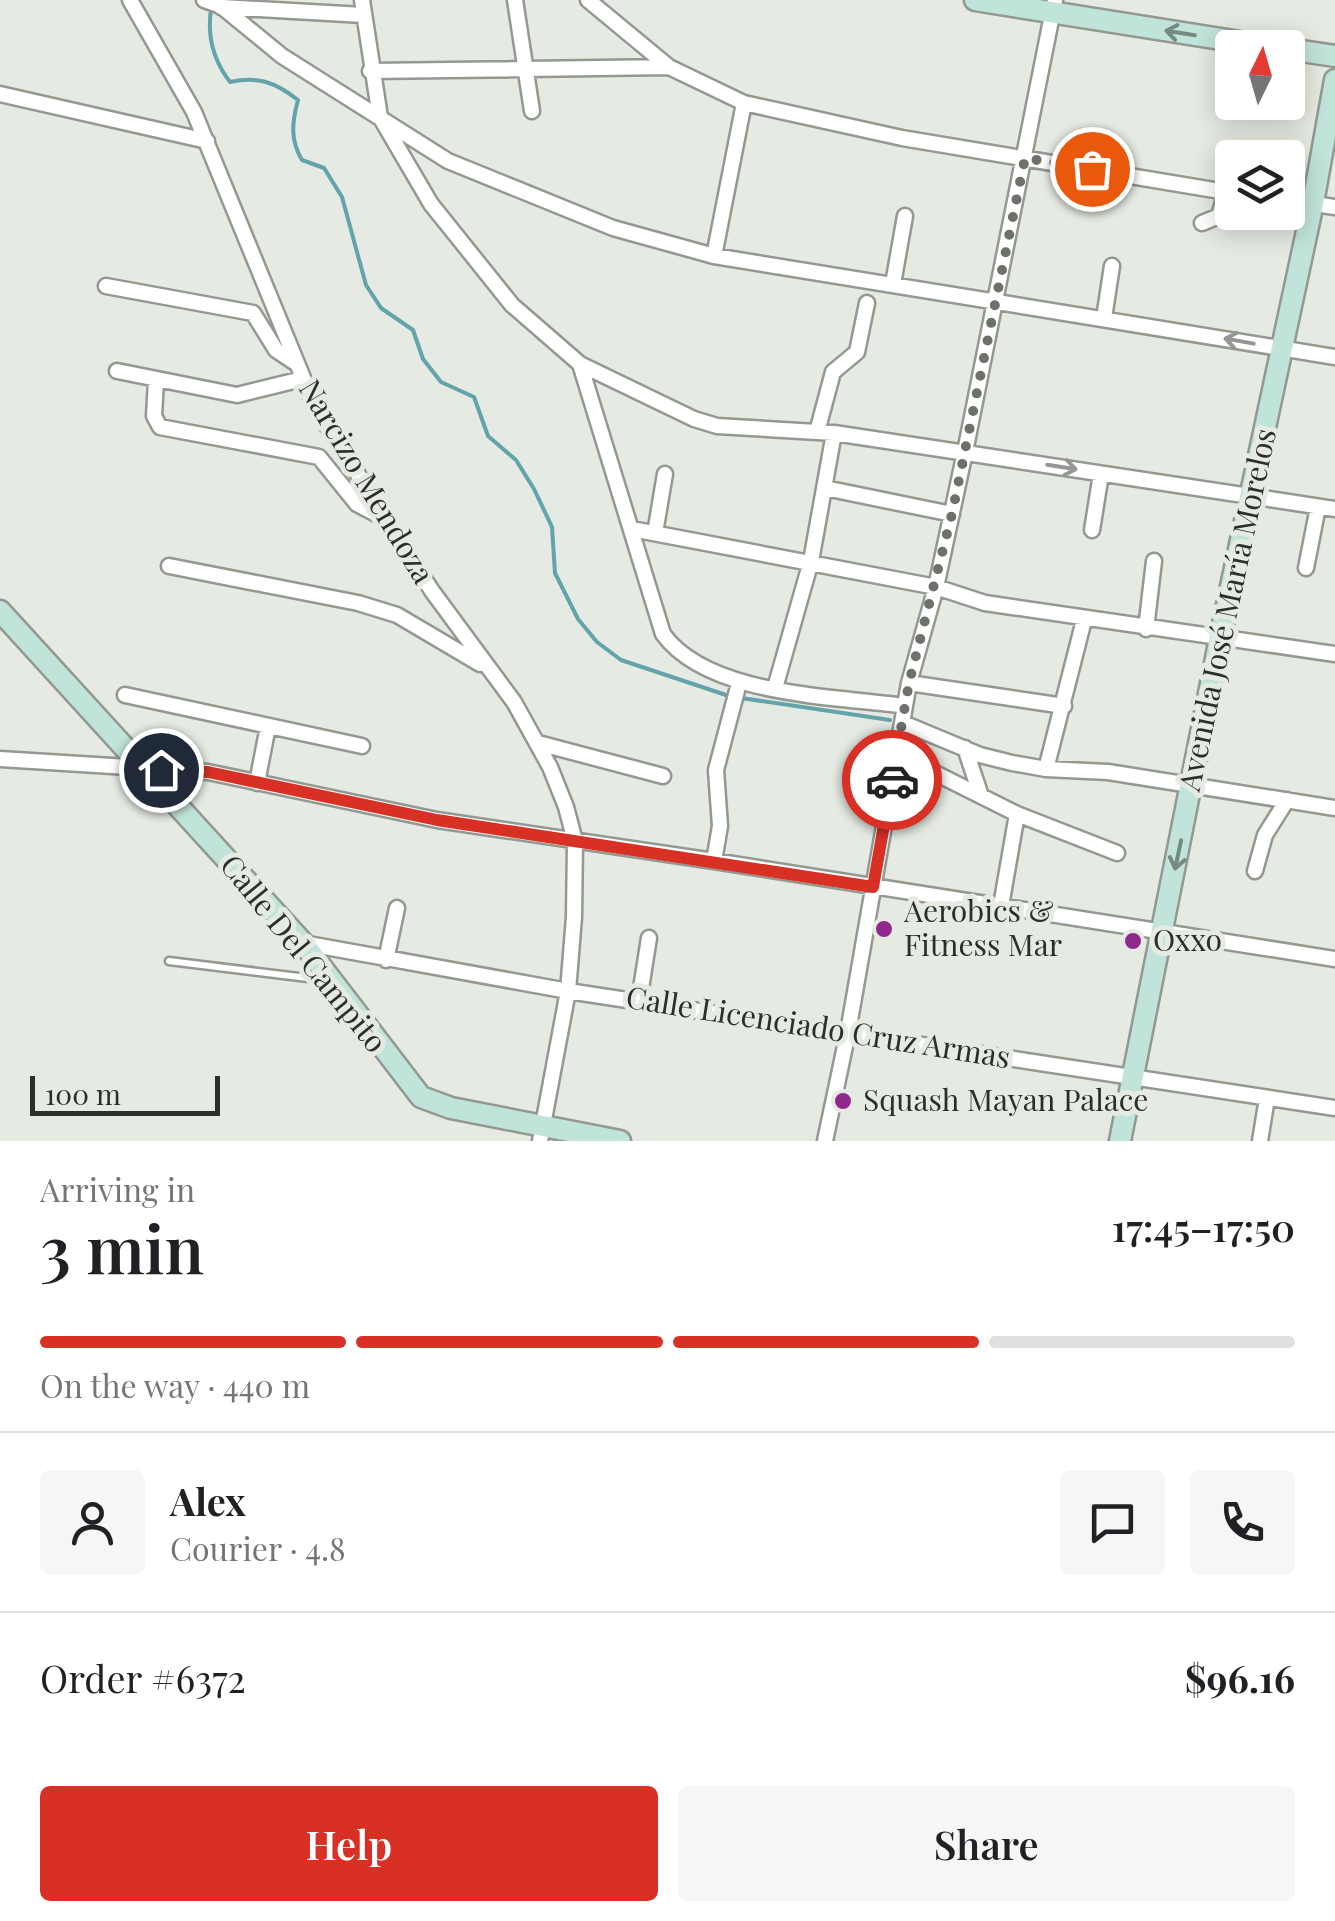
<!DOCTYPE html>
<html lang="en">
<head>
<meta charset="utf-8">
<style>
  :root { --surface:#fff; --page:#f6f6f6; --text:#202124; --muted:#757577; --line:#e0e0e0; --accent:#d93025 }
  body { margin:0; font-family:"Playfair Display",serif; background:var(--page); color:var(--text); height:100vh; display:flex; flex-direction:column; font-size:38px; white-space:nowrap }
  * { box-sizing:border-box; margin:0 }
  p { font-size:32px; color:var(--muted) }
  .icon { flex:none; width:55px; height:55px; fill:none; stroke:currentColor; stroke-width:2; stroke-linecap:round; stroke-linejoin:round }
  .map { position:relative; height:1141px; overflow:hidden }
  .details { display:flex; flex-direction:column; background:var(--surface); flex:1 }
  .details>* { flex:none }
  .needle { width:65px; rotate:5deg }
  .controls { position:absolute; left:1215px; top:30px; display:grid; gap:20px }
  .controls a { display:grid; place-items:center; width:90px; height:90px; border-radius:10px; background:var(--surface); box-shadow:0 5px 25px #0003; font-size:50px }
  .scale { position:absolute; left:30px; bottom:25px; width:190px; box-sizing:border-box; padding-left:10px; border:5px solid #2c2e2b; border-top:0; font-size:28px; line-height:35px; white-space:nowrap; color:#2c2e2b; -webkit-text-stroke:8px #e5eae2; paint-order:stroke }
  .pin { position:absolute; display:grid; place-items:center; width:85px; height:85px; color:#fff; margin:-42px; border:5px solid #fff; border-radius:50%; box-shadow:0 2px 10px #0007 }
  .courier { position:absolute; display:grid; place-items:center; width:100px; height:100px; margin:-50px; border:8px solid #d93025; border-radius:50%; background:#fff; color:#222; box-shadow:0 2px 12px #0007 }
  .summary em { font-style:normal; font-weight:600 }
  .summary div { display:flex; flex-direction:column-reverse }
  .summary { display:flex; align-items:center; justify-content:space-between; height:170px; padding:0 40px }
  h1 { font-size:65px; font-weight:600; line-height:75px }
  .bar { display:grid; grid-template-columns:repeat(4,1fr); gap:15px 10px; align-content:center; height:120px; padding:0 40px }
  .bar i { height:12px; border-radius:8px; background:var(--line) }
  .bar .selected { background:var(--accent) }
  .bar p { grid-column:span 4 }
  .line { display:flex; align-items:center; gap:25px; padding:0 40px; border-top:2px solid var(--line) }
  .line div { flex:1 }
  .round { display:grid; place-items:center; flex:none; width:105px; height:105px; border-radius:10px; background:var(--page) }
  .cta { display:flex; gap:20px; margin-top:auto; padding:20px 40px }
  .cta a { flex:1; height:115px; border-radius:10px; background:var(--accent); color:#fff; font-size:40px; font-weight:600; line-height:115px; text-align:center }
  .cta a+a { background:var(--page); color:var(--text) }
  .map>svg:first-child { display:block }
</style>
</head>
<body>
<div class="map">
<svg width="1335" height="1141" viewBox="0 0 1335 1141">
  <rect width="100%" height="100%" fill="#e5eae2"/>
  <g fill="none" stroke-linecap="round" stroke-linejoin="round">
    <!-- stream -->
    <path stroke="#62a4aa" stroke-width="4" d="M211 10C207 36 214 61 230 82 258 76 275 82 298 100 292 122 290 140 302 160L324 168 342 197 366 285 381 308 413 330 423 359 441 382 474 397 488 436 516 460 534 489 552 527 555 573 578 619 597 642 621 660 732 697
      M741 698 890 720"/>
    <!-- lane casing -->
    <g stroke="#939891" stroke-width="11">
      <path id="lane" d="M169 961 324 980"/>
    </g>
    <!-- street casing -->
    <g stroke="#939891" stroke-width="19">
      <path id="street" d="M130 0 194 112 315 407 432 591 514 702 550 767 566 807 575 841 574 917 568 991 540 1141
        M204 0 221 6 282 56 448 161 613 228 714 256 1335 357
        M362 0 380 117 431 204 512 305 580 364 663 634C708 696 834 696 905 706
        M515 0 532 111
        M588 0 669 67 744 103 902 138 1232 193
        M221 7 363 15
        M370 71 669 67
        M0 94 207 141
        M1288 200 1335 207
        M1202 223 1219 216 1226 192
        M714 256 744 103
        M893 284 905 216
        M106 286 253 313 276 350 294 362
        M1104 318 1112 266
        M580 364 694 419 717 426 834 433 1335 509
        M117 371 237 395 302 379
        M156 380 154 416 160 427 319 457 357 504 382 517
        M817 432 833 372 857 352 867 303
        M825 488 952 514
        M632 529 936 587 985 603 1335 654
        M1092 530 1101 474
        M655 533 665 474
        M169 566 358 603 397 615 480 664
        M1306 568 1318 507
        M1146 629 1154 561
        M909 683 1064 706
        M775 688 811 561 834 433
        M125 695 362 746
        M903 723 980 755 1012 763 1046 769 1108 772 1335 808
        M538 743 663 776
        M965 748 981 796
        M897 754 1017 814 1117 853
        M0 759 208 772 437 820 714 861 1335 959
        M1046 769 1084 620
        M257 783 268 726
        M714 861 720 826 716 770 739 683
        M1255 871 1265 835 1287 800
        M1001 906 1017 814
        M303 943 568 991 1335 1108
        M386 960 397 908
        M639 1001 649 938
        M825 1141 848 1032 909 683 936 587 965 452 1055 0
        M1260 1141 1267 1098"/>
    </g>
    <!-- secondary casing -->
    <g stroke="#939891" stroke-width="25">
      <path id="secondary" d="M975 0 1277 48
        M1288 49 1335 56
        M0 611 303 943 421 1097 451 1108 620 1141
        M1120 1141 1220 638 1313 203 1335 80"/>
    </g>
    <!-- lane -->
    <use href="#lane" stroke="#fff" stroke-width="6"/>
    <!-- street -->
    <use href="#street" stroke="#fff" stroke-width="14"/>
    <!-- secondary -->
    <use href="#secondary" stroke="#c1e4da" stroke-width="20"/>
  </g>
  <!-- one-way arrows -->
  <defs><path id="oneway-shaft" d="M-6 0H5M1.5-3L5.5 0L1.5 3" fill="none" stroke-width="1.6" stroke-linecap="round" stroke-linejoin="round" transform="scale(2.5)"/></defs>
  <g stroke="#768982">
    <use href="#oneway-shaft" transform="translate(1180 33) rotate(-171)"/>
    <use href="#oneway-shaft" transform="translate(1178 855) rotate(102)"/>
  </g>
  <g stroke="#969695">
    <use href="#oneway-shaft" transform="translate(1239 341) rotate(-170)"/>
    <use href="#oneway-shaft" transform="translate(1062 467) rotate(9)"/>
  </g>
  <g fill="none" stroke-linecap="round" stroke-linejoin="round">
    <!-- done -->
    <path stroke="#6d706b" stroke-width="10" stroke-dasharray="0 18" d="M892 780 909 683 952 514 1025 158 1092 169"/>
    <!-- route -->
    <path stroke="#d93025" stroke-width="12" d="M161 770 208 772 437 820 873 887 892 780"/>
  </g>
  <!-- markers -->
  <g fill="#8f298e" stroke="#e5eae2" stroke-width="4">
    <circle cx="884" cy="929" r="10"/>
    <circle cx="1133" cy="941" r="10"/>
    <circle cx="843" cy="1101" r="10"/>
  </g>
  <g text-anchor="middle" stroke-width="10" stroke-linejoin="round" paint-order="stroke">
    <!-- street labels -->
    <g font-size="30" fill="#2c2e2b" stroke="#e5eae2">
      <text transform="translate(366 482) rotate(59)" y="10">Narcizo Mendoza</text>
      <text transform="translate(1228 610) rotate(-78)" y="10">Avenida José María Morelos</text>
      <text transform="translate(303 954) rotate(51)" y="10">Calle Del Campito</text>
      <text transform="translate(818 1028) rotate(9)" y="10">Calle Licenciado Cruz Armas</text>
    </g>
    <!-- poi labels -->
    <g font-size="30" fill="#2c2e2b" stroke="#e5eae2" text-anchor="start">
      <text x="904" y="922">Aerobics &amp;<tspan x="904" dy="34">Fitness Mar</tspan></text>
      <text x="1153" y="951">Oxxo</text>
      <text x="863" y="1111">Squash Mayan Palace</text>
    </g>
  </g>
</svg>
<div class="controls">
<a><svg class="needle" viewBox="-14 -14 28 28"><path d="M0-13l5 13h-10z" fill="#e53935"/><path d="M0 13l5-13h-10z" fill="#757577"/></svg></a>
<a><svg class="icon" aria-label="layers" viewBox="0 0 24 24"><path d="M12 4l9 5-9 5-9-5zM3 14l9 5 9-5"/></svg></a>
</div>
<div class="scale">100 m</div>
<div class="pin" style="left:1092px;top:169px;background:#ea580c"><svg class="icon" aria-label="bag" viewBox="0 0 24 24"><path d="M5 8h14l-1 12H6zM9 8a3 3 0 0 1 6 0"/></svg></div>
<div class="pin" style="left:161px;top:770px;background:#1f2937"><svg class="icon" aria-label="home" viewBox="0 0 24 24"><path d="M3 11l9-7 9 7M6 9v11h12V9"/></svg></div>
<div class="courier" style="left:892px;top:780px"><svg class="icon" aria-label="car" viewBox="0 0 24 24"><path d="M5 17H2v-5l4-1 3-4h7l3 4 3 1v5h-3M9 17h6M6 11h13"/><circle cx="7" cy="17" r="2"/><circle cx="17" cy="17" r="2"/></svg></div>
</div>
<section class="details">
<div class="summary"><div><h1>3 min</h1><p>Arriving in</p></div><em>17:45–17:50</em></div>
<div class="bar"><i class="selected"></i><i class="selected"></i><i class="selected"></i><i></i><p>On the way · 440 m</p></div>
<div class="line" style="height:180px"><a class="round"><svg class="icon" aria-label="person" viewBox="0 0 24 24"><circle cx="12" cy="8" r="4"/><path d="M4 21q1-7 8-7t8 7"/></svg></a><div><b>Alex</b><p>Courier · 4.8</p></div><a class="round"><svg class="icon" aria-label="chat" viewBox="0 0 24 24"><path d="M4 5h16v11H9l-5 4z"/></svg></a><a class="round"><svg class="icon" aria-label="phone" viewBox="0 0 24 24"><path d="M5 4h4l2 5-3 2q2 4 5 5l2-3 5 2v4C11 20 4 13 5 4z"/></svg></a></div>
<div class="line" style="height:130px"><div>Order #6372</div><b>$96.16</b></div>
<div class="cta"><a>Help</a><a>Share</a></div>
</section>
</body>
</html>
